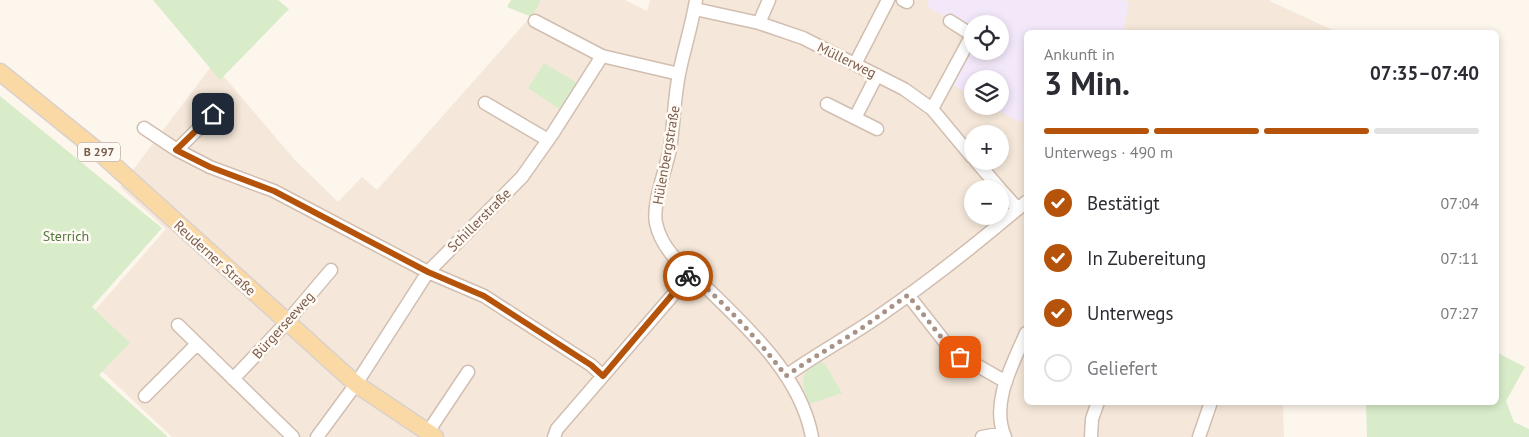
<!DOCTYPE html>
<html lang="de">
<head>
<meta charset="utf-8">
<style>
  :root { --surface:#fff; --page:#f7f7f7; --text:#2b2b33; --muted:#7c7c81; --line:#e1e1e2; --accent:#b45309 }
  body { margin:0; font-family:"PT Sans",sans-serif; background:var(--page); color:var(--text); height:100vh; display:flex; flex-direction:column; font-size:19px; white-space:nowrap }
  * { box-sizing:border-box; margin:0 }
  p { font-size:16px; color:var(--muted) }
  .icon { flex:none; width:28px; height:28px; fill:none; stroke:currentColor; stroke-width:2; stroke-linecap:round; stroke-linejoin:round }
  .map { position:relative; flex:1; overflow:hidden }
  .sheet { position:absolute; left:1024px; top:30px; width:475px; height:375px; display:flex; flex-direction:column; background:var(--surface); border-radius:8px; box-shadow:0 2px 8px #0003 }
  .sheet>* { flex:none }
  .controls { position:absolute; left:964px; top:15px; display:grid; gap:10px }
  .controls a { display:grid; place-items:center; width:45px; height:45px; border-radius:50%; background:var(--surface); box-shadow:0 2px 8px #0003; font-size:25px }
  .pin { position:absolute; display:grid; place-items:center; width:42px; height:42px; color:#fff; margin:-21px; border-radius:10px; box-shadow:0 2px 8px #0006 }
  .courier { position:absolute; display:grid; place-items:center; width:50px; height:50px; margin:-25px; border:4px solid #b45309; border-radius:50%; background:#fff; color:#222; box-shadow:0 1px 6px #0007 }
  .overview em { font-style:normal; font-weight:800 }
  .overview div { display:flex; flex-direction:column-reverse }
  .overview { display:flex; align-items:center; justify-content:space-between; height:85px; padding:0 20px }
  h1 { font-size:32px; font-weight:800; line-height:38px }
  .bar { display:grid; grid-template-columns:repeat(4,1fr); gap:8px 5px; align-content:center; height:60px; padding:0 20px }
  .bar i { height:6px; border-radius:4px; background:var(--line) }
  .bar .on { background:var(--accent) }
  .bar p { grid-column:span 4 }
  ol { padding:0 20px; list-style:none }
  li { display:flex; align-items:center; gap:15px; height:55px }
  li p { margin-inline-start:auto }
  li .icon { padding:5px; border-radius:50%; background:var(--accent); color:#fff; stroke-width:4 }
  li:last-child { color:var(--muted) }
  li i { width:28px; height:28px; border:2px solid var(--line); border-radius:50% }
  .map>svg:first-child { display:block }
</style>
</head>
<body>
<div class="map">
<svg width="1529" height="437" viewBox="0 0 1529 437">
  <rect width="100%" height="100%" fill="#fdf6ec"/>
  <!-- residential -->
  <path fill="#f5e8da" fill-rule="evenodd" d="M541 0H625L647 11 650 0H1270V1L1337 32H1026V402L1283 403 1284 437H172L69 340 166 229 120 187 213 64 295 160 338 202 362 177 377 190 533 14ZM972 24H1000V51H972ZM972 79H1000V106H972ZM972 134H1000V161H972ZM972 189H1000V216H972Z"/>
  <!-- education -->
  <path fill="#f3e8fa" d="M929 0H1121L1129 2 1123 32H1026V115L1021 123 991 106H1000V79H972V96L951 84 972 48V51H1000V24H972V30L927 7Z"/>
  <!-- green -->
  <path fill="#d8ecc9" d="M153 0H278L289 9 220 80Z
    M511 0H541L532 17 507 7Z
    M544 63 577 83 561 110 528 88Z
    M0 96 162 228 92 307 130 343 99 375 168 437H0Z
    M1496 352 1525 367 1506 401 1514 422 1529 429V437H1367L1366 403 1496 402Z
    M820 361 825 364 842 393 809 404C801 382 798 375 820 361Z"/>
  <g fill="none" stroke-linecap="round" stroke-linejoin="round">
    <!-- minor casing -->
    <g stroke="#d1beb0" stroke-width="15">
      <path id="minor" d="M696 0C692 25 684 49 679 74 674 99 674 124 670 149 666 169 652 204 656 223 662 253 689 271 709 290 751 331 801 377 812 437
        M903 0 907 2
        M695 9 759 23 803 38 904 89 932 109 972 157
        M535 21 602 56 679 74
        M759 23 769 0
        M855 64 888 0
        M877 75 855 118 877 129
        M485 103 548 140
        M827 104 855 118
        M932 109 972 35 950 21
        M144 128 177 150 210 167 274 191 428 272 484 296 591 365 603 376
        M177 150 213 114
        M976 161 1000 189
        M1000 189 1018 209
        M908 295 952 351 1006 382
        M178 325 293 437
        M786 376C816 354 849 337 879 316 930 281 979 242 1026 202
        M233 379 287 322 331 270
        M145 396 197 344
        M428 432 468 372
        M317 437 356 384 428 272 522 177 553 133 602 56
        M554 437 557 429 691 274
        M982 437 1003 433
        M1005 437C990 403 1013 364 1026 333
        M1091 437 1092 419 1098 402
        M1199 437 1211 402"/>
    </g>
    <!-- major casing -->
    <g stroke="#dad1cd" stroke-width="19">
      <path id="major" d="M0 72 99 152 356 384 435 437"/>
    </g>
    <!-- minor -->
    <use href="#minor" stroke="#fff" stroke-width="12"/>
    <!-- major -->
    <use href="#major" stroke="#fbd9a5" stroke-width="16"/>
  </g>
  <g fill="none" stroke-linecap="round" stroke-linejoin="round">
    <!-- done -->
    <path stroke="#a89285" stroke-width="5" stroke-dasharray="0 9" d="M688 276 691 274C726 305 758 339 786 376L805 363 859 330 908 295 952 351 960 357"/>
    <!-- route -->
    <path stroke="#b45309" stroke-width="6" d="M213 114 176 150 210 167 274 191 428 272 484 296 591 365 603 376 688 276"/>
  </g>
  <g text-anchor="middle" stroke-width="5" stroke-linejoin="round" paint-order="stroke">
    <!-- shield labels -->
    <rect fill="#fffaf3" stroke="#a28b7f" stroke-width="1" x="78" y="142.5" width="42" height="19" rx="4"/>
    <g font-size="12" font-weight="bold" fill="#7a5c4d">
      <text x="99" y="156">B 297</text>
    </g>
    <!-- street labels -->
    <g font-size="14" fill="#7a5c4d" stroke="#fffaf3">
      <text transform="translate(847 60) rotate(26)" y="5">Müllerweg</text>
      <text transform="translate(666 155) rotate(-80)" y="5">Hülenbergstraße</text>
      <text transform="translate(479 220) rotate(-45)" y="5">Schillerstraße</text>
      <text transform="translate(215 258) rotate(42)" y="5">Reuderner Straße</text>
      <text transform="translate(283 325) rotate(-48)" y="5">Bürgerseeweg</text>
    </g>
    <!-- park labels -->
    <g font-size="14" fill="#537a41" stroke="#fffaf3">
      <text x="66" y="241">Sterrich</text>
    </g>
  </g>
</svg>
<div class="controls">
<a><svg class="icon" aria-label="locate" viewBox="0 0 24 24"><circle cx="12" cy="12" r="6"/><path d="M12 2v4M12 18v4M2 12h4M18 12h4"/></svg></a>
<a><svg class="icon" aria-label="layers" viewBox="0 0 24 24"><path d="M12 4l9 5-9 5-9-5zM3 14l9 5 9-5"/></svg></a>
<a>+</a>
<a>−</a>
</div>
<div class="pin" style="left:960px;top:357px;background:#ea580c"><svg class="icon" aria-label="bag" viewBox="0 0 24 24"><path d="M5 8h14l-1 12H6zM9 8a3 3 0 0 1 6 0"/></svg></div>
<div class="pin" style="left:213px;top:114px;background:#1f2937"><svg class="icon" aria-label="home" viewBox="0 0 24 24"><path d="M3 11l9-7 9 7M6 9v11h12V9"/></svg></div>
<div class="courier" style="left:688px;top:276px"><svg class="icon" aria-label="bike" viewBox="0 0 24 24"><circle cx="6" cy="16" r="4"/><circle cx="18" cy="16" r="4"/><path d="M6 16l4-8h5l3 8M10 8l3 8H6M13 5h3"/></svg></div>
<section class="sheet">
<div class="overview"><div><h1>3 Min.</h1><p>Ankunft in</p></div><em>07:35–07:40</em></div>
<div class="bar"><i class="on"></i><i class="on"></i><i class="on"></i><i></i><p>Unterwegs · 490 m</p></div>
<ol>
<li><svg class="icon" aria-label="check" viewBox="0 0 24 24"><path d="M5 12l5 5 9-10"/></svg>Bestätigt<p>07:04</p></li>
<li><svg class="icon" aria-label="check" viewBox="0 0 24 24"><path d="M5 12l5 5 9-10"/></svg>In Zubereitung<p>07:11</p></li>
<li><svg class="icon" aria-label="check" viewBox="0 0 24 24"><path d="M5 12l5 5 9-10"/></svg>Unterwegs<p>07:27</p></li>
<li><i></i>Geliefert</li>
</ol>
</section>
</div>
</body>
</html>
